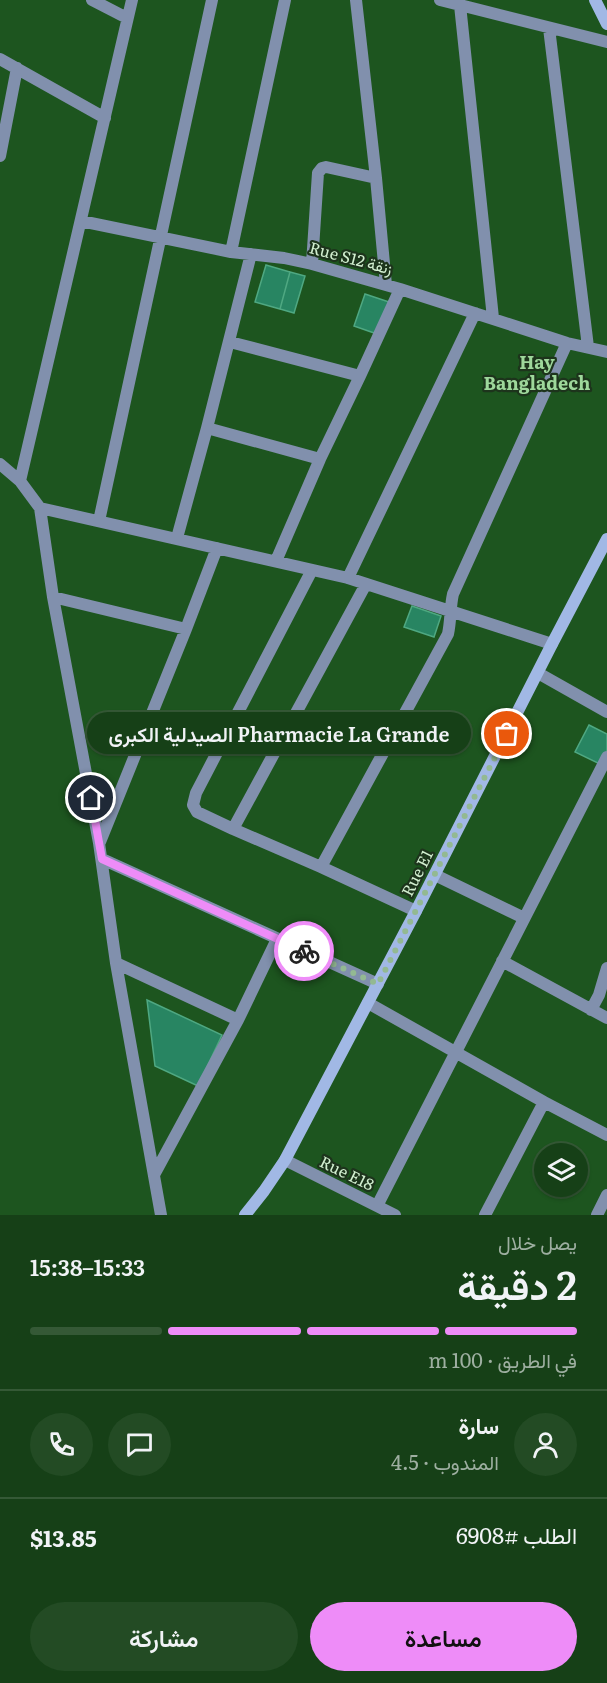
<!DOCTYPE html>
<html lang="ar">
<head>
<meta charset="utf-8">
<style>
  :root { --surface:#164017; --page:#234b24; --text:#f1f3f6; --muted:#9eafa1; --line:#355936; --accent:#ee8cf8 }
  body { margin:0; font-family:Literata,Vazirmatn,serif; background:var(--page); color:var(--text); direction:rtl; height:100vh; display:flex; flex-direction:column; font-size:22px; white-space:nowrap }
  * { box-sizing:border-box; margin:0 }
  p { font-size:20px; color:var(--muted) }
  .icon { flex:none; width:33px; height:33px; fill:none; stroke:currentColor; stroke-width:2; stroke-linecap:round; stroke-linejoin:round }
  .map { position:relative; height:1215px; overflow:hidden; direction:ltr }
  .drawer { display:flex; flex-direction:column; background:var(--surface); flex:1 }
  .drawer>* { flex:none }
  .controls { position:absolute; left:534px; top:1143px; display:grid; gap:12px }
  .controls a { display:grid; place-items:center; width:54px; height:54px; border-radius:50%; background:var(--surface); box-shadow:0 2px 4px #0004,0 0 0 2px var(--line); font-size:30px }
  .pin { position:absolute; display:grid; place-items:center; width:51px; height:51px; color:#fff; margin:-26px; border:3px solid #fff; border-radius:50%; box-shadow:0 2px 6px #0007 }
  .courier { position:absolute; display:grid; place-items:center; width:60px; height:60px; margin:-30px; border:4px solid #ee8cf8; border-radius:50%; background:#fff; color:#222; box-shadow:0 2px 8px #0007 }
  .bubble { position:absolute; height:42px; border-radius:21px; background:var(--surface); box-shadow:0 2px 4px #0004,0 0 0 2px var(--line); font-size:20px; font-weight:600; line-height:42px; text-align:center; direction:rtl }
  .headline em { font-style:normal; font-weight:600 }
  .headline div { display:flex; flex-direction:column-reverse }
  .headline { display:flex; align-items:center; justify-content:space-between; height:102px; padding:0 30px }
  h1 { font-size:39px; font-weight:600; line-height:45px }
  .bar { display:grid; grid-template-columns:repeat(4,1fr); gap:9px 6px; align-content:center; height:72px; padding:0 30px }
  .bar i { height:8px; border-radius:4px; background:var(--line) }
  .bar .selected { background:var(--accent) }
  .bar p { grid-column:span 4 }
  .line { display:flex; align-items:center; gap:15px; padding:0 30px; border-top:2px solid var(--line) }
  .line div { flex:1 }
  .round { display:grid; place-items:center; flex:none; width:63px; height:63px; border-radius:32px; background:var(--page) }
  .button { display:flex; gap:12px; margin-top:auto; padding:12px 30px }
  .button a { flex:1; height:69px; border-radius:36px; background:var(--accent); color:#111; font-size:24px; font-weight:600; line-height:69px; text-align:center }
  .button a+a { background:var(--page); color:var(--text) }
  .map>svg:first-child { display:block }
</style>
</head>
<body>
<div class="map">
<svg width="607" height="1215" viewBox="0 0 607 1215">
  <rect width="100%" height="100%" fill="#1d551f"/>
  <!-- building -->
  <path fill="#288562" stroke="#4fa882" stroke-width="1.5" d="M266 265 290 272 280 309 255 302Z
    M290 272 305 276 294 313 280 309Z
    M365 294 389 302 377 334 354 326Z
    M412 606 441 616 434 637 404 627Z
    M589 725 607 734V755L602 765 575 752Z
    M147 1000 222 1035 198 1086 155 1066Z"/>
  <g fill="none" stroke-linecap="round" stroke-linejoin="round">
    <!-- street -->
    <path stroke="#8190ad" stroke-width="12" d="M92 0 127 18
      M356 0 376 178 386 285
      M440 0 607 42
      M460 5 493 318
      M549 28 588 347
      M0 59 105 118
      M0 156 17 68
      M81 221 231 252 284 258 312 264 400 289 567 343 607 352
      M231 252 285 0
      M312 264 318 173 322 168 326 167 376 178
      M230 342 360 376
      M207 428 320 459
      M0 464 20 481 40 508 53 597 99 843 116 963 161 1215
      M20 481 132 0
      M40 508 348 578 552 644
      M99 521 212 0
      M177 538 207 428 251 254
      M276 561 320 459 360 376 400 289
      M312 570 196 793 193 805 197 812 233 829 321 867 416 911
      M348 578 475 313
      M53 597 186 629
      M538 673 607 712
      M233 829 366 584
      M100 842 186 629 217 548
      M102 859 378 984
      M321 867 448 634C451 620 450 607 453 594L567 343
      M435 875 524 918
      M502 961 607 1018
      M116 963 238 1020
      M368 1003 544 1102 607 1135
      M591 1010 599 995 607 968
      M285 1160 395 1215
      M154 1175 238 1020 277 939
      M377 1206 607 757
      M485 1215 544 1102
      M597 1215 607 1195"/>
    <!-- secondary -->
    <path stroke="#a1b8e5" stroke-width="12" d="M595 0 607 24
      M245 1215 264 1191 285 1160 416 911 552 644 607 539"/>
  </g>
  <g fill="none" stroke-linecap="round" stroke-linejoin="round">
    <!-- done -->
    <path stroke="#93b992" stroke-width="6" stroke-dasharray="0 10.8" d="M304 951 378 984 507 734"/>
    <!-- route -->
    <path stroke="#ee8cf8" stroke-width="8" d="M91 798 102 859 304 951"/>
  </g>
  <g text-anchor="middle" stroke-width="4.5" stroke-linejoin="round" paint-order="stroke">
    <!-- street labels -->
    <g font-size="16" fill="#d2efd0" stroke="#1d341c">
      <text transform="translate(351 258) rotate(15)" y="6">Rue S12 زنقة</text>
      <text transform="translate(417 873) rotate(-63)" y="6">Rue E1</text>
      <text transform="translate(347 1173) rotate(26)" y="6">Rue E18</text>
    </g>
    <!-- neighbourhood labels -->
    <g font-size="18" font-weight="bold" fill="#9ed89b" stroke="#1d341c">
      <text x="537" y="369">Hay<tspan x="537" dy="21">Bangladech</tspan></text>
    </g>
  </g>
</svg>
<div class="controls">
<a><svg class="icon" aria-label="layers" viewBox="0 0 24 24"><path d="M12 4l9 5-9 5-9-5zM3 14l9 5 9-5"/></svg></a>
</div>
<div class="pin" style="left:507px;top:734px;background:#ea580c"><svg class="icon" aria-label="bag" viewBox="0 0 24 24"><path d="M5 8h14l-1 12H6zM9 8a3 3 0 0 1 6 0"/></svg></div>
<div class="pin" style="left:91px;top:798px;background:#1f2937"><svg class="icon" aria-label="home" viewBox="0 0 24 24"><path d="M3 11l9-7 9 7M6 9v11h12V9"/></svg></div>
<div class="courier" style="left:304px;top:951px"><svg class="icon" aria-label="bike" viewBox="0 0 24 24"><circle cx="6" cy="16" r="4"/><circle cx="18" cy="16" r="4"/><path d="M6 16l4-8h5l3 8M10 8l3 8H6M13 5h3"/></svg></div>
<div class="bubble" style="left:87px;top:712px;width:384px">Pharmacie La Grande الصيدلية الكبرى</div>
</div>
<section class="drawer">
<div class="headline"><div><h1>2 دقيقة</h1><p>يصل خلال</p></div><em>15:33–15:38</em></div>
<div class="bar"><i class="selected"></i><i class="selected"></i><i class="selected"></i><i></i><p>في الطريق · 100 m</p></div>
<div class="line" style="height:108px"><a class="round"><svg class="icon" aria-label="person" viewBox="0 0 24 24"><circle cx="12" cy="8" r="4"/><path d="M4 21q1-7 8-7t8 7"/></svg></a><div><b>سارة</b><p>المندوب · 4.5</p></div><a class="round"><svg class="icon" aria-label="chat" viewBox="0 0 24 24"><path d="M4 5h16v11H9l-5 4z"/></svg></a><a class="round"><svg class="icon" aria-label="phone" viewBox="0 0 24 24"><path d="M5 4h4l2 5-3 2q2 4 5 5l2-3 5 2v4C11 20 4 13 5 4z"/></svg></a></div>
<div class="line" style="height:78px"><div>الطلب #6908</div><b>$13.85</b></div>
<div class="button"><a>مساعدة</a><a>مشاركة</a></div>
</section>
</body>
</html>
